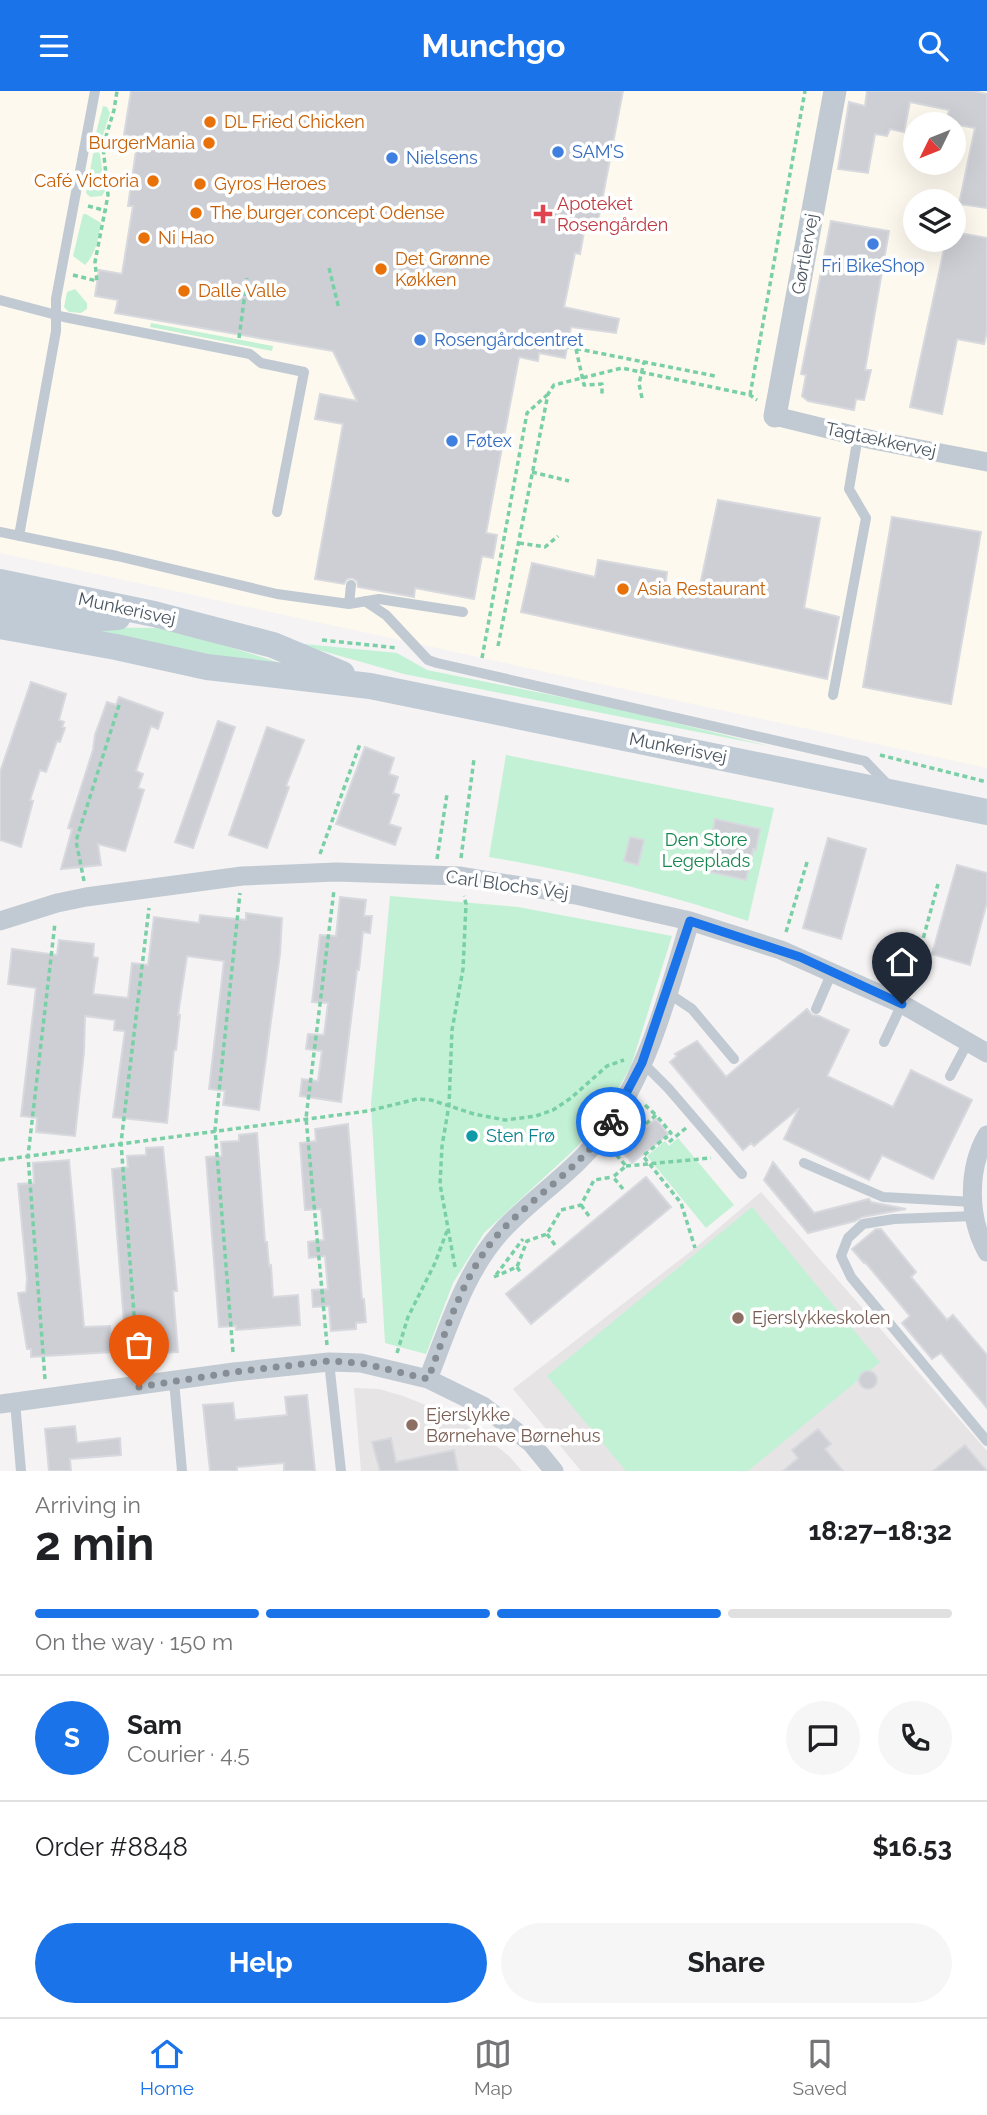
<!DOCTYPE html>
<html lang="en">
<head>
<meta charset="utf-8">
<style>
  :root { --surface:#fff; --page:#f6f6f6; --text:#202124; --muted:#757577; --line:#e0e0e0; --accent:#1a73e8 }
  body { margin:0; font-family:Raleway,sans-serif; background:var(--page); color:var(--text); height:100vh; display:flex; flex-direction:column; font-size:26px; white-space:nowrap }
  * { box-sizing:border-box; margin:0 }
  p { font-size:23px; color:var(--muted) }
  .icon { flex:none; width:38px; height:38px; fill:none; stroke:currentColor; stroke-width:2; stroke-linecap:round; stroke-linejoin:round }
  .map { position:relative; height:1380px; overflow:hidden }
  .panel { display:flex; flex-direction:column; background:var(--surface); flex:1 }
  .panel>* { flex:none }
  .needle { width:46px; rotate:227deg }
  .tools { position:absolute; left:903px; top:21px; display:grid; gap:14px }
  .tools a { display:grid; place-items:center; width:63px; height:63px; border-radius:50%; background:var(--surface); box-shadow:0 7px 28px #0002; font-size:35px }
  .pin { position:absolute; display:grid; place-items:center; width:60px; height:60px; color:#fff; margin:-72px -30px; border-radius:50% 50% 50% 0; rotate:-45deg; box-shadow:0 0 7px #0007 }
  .pin .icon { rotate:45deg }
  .courier { position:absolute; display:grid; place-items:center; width:70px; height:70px; margin:-35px; border:5px solid #1a73e8; border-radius:50%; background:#fff; color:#222; box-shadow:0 2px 9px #0007 }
  .overview em { font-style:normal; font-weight:700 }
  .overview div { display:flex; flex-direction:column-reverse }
  .overview { display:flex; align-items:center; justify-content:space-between; height:119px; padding:0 35px }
  h1 { font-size:46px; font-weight:700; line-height:52px }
  .bar { display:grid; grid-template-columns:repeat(4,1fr); gap:10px 7px; align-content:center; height:84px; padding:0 35px }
  .bar i { height:9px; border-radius:5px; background:var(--line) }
  .bar .selected { background:var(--accent) }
  .bar p { grid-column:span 4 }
  .line { display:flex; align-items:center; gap:18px; padding:0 35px; border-top:2px solid var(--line) }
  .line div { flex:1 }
  .round { display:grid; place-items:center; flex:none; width:74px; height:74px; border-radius:37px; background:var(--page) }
  .button { display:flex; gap:14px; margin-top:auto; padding:14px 35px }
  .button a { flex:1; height:80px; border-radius:42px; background:var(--accent); color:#fff; font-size:28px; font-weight:700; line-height:80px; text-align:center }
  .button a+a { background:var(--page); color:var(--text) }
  header { display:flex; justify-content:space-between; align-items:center; height:91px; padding:0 35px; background:var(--accent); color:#fff; font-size:32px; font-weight:700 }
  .tab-bar { display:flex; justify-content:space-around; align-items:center; height:98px; border-top:2px solid var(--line); background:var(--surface); font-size:19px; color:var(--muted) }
  .tab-bar a { display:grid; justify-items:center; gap:4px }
  .tab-bar .selected { color:var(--accent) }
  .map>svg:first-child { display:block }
</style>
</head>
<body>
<header><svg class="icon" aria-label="menu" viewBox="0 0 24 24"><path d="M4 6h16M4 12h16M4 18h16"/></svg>Munchgo<svg class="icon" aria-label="search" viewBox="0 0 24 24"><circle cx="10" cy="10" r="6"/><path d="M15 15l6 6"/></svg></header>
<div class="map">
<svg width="987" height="1380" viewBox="0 0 987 1380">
  <rect width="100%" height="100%" fill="#f5f3f3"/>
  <!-- commercial -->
  <path fill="#fdf9ef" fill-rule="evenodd" d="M0 0H987V677L0 462ZM915 33H954V72H915ZM915 110H954V149H915Z"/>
  <!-- education -->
  <path fill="#e6e4e5" d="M761 1101 987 1360V1380H581L513 1298 695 1157Z
    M354 1297 379 1298 403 1305 453 1325 481 1343 509 1365 522 1380H361Z"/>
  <!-- green -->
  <path fill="#c3f1d5" d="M103 15 107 16 110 22 103 44 100 46 96 42Z
    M96 59 100 63 105 100 102 105 90 106 86 102 93 63Z
    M83 123H86L101 132C99 147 95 164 85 174L73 165Z
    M75 198 87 212V218L81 222 69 221 64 216 67 201Z
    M151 232 273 255 272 260 150 236Z
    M70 536 156 537 210 550 297 577 300 581Z
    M294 552 397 562 427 579 615 617 769 655 404 583Z
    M506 664 774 717 748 830C664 802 577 781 489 766Z
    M390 805 518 816 672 845 631 975 610 1013 576 1057 484 1142 453 1192 426 1263 385 1252 371 1013Z
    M678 1047 734 1114 706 1137 647 1065 665 1050 669 1055Z
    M752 1116 880 1271 748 1380H626L547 1285Z"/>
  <!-- building -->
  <path fill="#cdcfd5" stroke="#d7d9de" stroke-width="2" d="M131 0H623L598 131 586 130 580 163 575 162 564 216 619 228 616 242 571 236 565 267 539 262 538 270 519 266 486 442 497 444 493 467 482 465 474 508 415 497 414 506 358 496 357 490 352 487 347 488 344 493 315 488 343 333 315 328 320 303 357 310 333 260 115 222 118 209 95 205 99 179 122 183 133 115H128L138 46 124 44Z
    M867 0H973L987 3V117L959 113 975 37 946 32 949 19 910 11 904 41 890 38 887 45 875 43 868 82 838 78 849 11 865 15Z
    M831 130 889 140 865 279H871L864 309 856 308 854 319 808 310 802 305 806 284 801 283Z
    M954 141 987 147V241L984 253 957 248 942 323 910 316 946 149H954Z
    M718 409 820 427 804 517 839 526 827 588 521 521 532 472 595 486 598 469 667 481 665 499 698 504Z
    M892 426 981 441 951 613 863 596Z
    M31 591 66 603 59 629 64 631 62 636 65 637 60 651 57 650 46 681 40 679 30 709 33 710 21 756 0 749V681Z
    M119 606 163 622 158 638 151 635 136 680 143 683 138 697 144 699 125 760 98 753 101 774 61 778 72 738 68 737 93 659 95 644 107 611 116 614Z
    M218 630 235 636 193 757 175 751Z
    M267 636 304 649 286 695 289 696 267 757 229 744Z
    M365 656 394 667 389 683 398 686 393 702 399 704 389 733 401 737 395 754 336 733Z
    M715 728 760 738 756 759 753 758 746 789 706 780Z
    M630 746 644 749 638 774 624 770Z
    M828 747 866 758 841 848 803 837Z
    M957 774 987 782V811L970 874 932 863Z
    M340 806 366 809 364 825H372L370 842 363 841 359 879H357L341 1011 300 1005 302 988 318 990 322 960 306 958 308 943 324 944 328 912 312 911 320 844 336 845Z
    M246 822 282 827 280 863 259 1019 223 1014 225 1000 209 998 224 870 187 865 178 924H180L176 959H174L167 1032 113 1026 125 940 114 939 115 929 85 925 84 961 75 1045 36 1041 37 1027 21 1025 36 897 8 893 12 858 57 864 59 849 94 853 93 866 98 867 93 903 128 907 132 872 148 874 154 826 199 832 200 824 246 829Z
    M807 918 812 924 819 925 849 939 827 985 893 1016 911 979 972 1009 933 1088 882 1064 869 1089 784 1048 799 1017 754 1055 751 1052 743 1059 670 971 677 965 675 963 697 950 726 986Z
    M656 1028 668 1043 632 1072 620 1058Z
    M348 1033 362 1208H364L366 1231 356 1232V1238L331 1240 329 1215 313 1216 312 1199 328 1198 325 1165 309 1167 308 1151 324 1149 321 1118 305 1119 300 1052 316 1050 315 1038Z
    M257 1042 265 1151H267L269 1175 271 1174 273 1206 298 1204 300 1234 236 1239V1235L219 1236 206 1066 222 1065 221 1051 239 1050V1044Z
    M163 1056 175 1176 177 1200H173L178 1261 142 1263 140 1244 125 1245 112 1078 128 1076 127 1065 146 1064V1057Z
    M69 1069 84 1236 110 1235 112 1261 31 1266V1258H27L18 1202 26 1201 27 1188 18 1093 34 1092 33 1072Z
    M773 1071 814 1122 869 1108 871 1111 906 1118 862 1126 855 1130 808 1142 764 1089Z
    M646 1086 671 1116 531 1233 506 1203Z
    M876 1138H881L916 1181 911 1186 947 1229 953 1224 987 1264V1317L941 1262 932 1268 902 1232 910 1225 865 1171 864 1172 852 1158Z
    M859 1289a9 9 0 1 1 18 0a9 9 0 1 1-18 0Z
    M307 1304 315 1380H284V1372L237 1376V1380H210L203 1314 233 1312 235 1329 287 1324 285 1306Z
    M75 1335 77 1352 120 1347 121 1364 70 1368 71 1380H49L45 1338Z
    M818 1338 831 1353 825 1358 843 1380H783L798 1367 792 1359Z
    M391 1347 396 1371 454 1359 458 1380H380L372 1351Z
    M965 1354 987 1380H933Z"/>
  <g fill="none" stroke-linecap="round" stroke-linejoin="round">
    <!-- path -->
    <path stroke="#7ad0a6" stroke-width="3.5" stroke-dasharray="5 3.5" stroke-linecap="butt" d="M88 115 107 120
      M329 177 339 218
      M73 184 97 190 95 171 108 104 103 55 114 19 117 0
      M239 247 247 187
      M568 256 715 285
      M576 258 584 294 602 293V303
      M750 304 805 0
      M642 307 639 293 644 271
      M532 381 569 390
      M519 452 545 456 558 445
      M322 549 398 557
      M498 555 548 303 554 294 622 277 750 304 757 309
      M482 567 527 322 547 304
      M880 664 987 691
      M320 763 360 653
      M461 767 474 668
      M437 768 447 703
      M84 790 76 750 120 611
      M786 841 808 768
      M910 896 938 793
      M645 1014 656 1024
      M686 1037 669 1051 666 1046 643 1065 681 1112 695 1157
      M0 1069 368 1020 417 1008 431 1009 474 1023 505 1029 536 1025 553 1019 571 1007 607 975 624 969
      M626 1075 711 1067
      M623 1098 613 1086 626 1075 614 1061 656 1024 671 1042 666 1046
      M581 1114 589 1125
      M547 1143 555 1154
      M455 1176 440 1093 442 1055 449 1014 452 939 463 878 466 813 464 805
      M517 1176 521 1182
      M496 1184 523 1148
      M494 1186 517 1176 527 1150 547 1143 561 1119 581 1114 594 1089 613 1086
      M327 1254 306 1027 334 799
      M233 1261 215 1039 240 802
      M397 1262 408 1226 435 1172 447 1140
      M138 1276 121 1052 149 817
      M45 1288 28 1065 55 832"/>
    <!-- service -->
    <path stroke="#c1cad2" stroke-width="10" d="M0 209 64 226 250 263 261 272 304 281 277 421
      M0 441 117 465 277 503 349 513 379 508 463 521
      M19 445 56 240V208L95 0
      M365 510 386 524 428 569 437 572 865 670 889 695
      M349 513 351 494
      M833 604 866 427 849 398 858 345
      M668 902 692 918 734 968
      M816 918 832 881
      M884 951 902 913
      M643 972 668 997 742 1083
      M950 985 968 951
      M804 1072 883 1106 973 1111
      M975 1125 894 1128 863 1133 848 1147 841 1165 851 1186 987 1350
      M329 1271 341 1380
      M174 1290 182 1380
      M15 1311 21 1380"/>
    <!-- minor -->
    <path stroke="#c1cad2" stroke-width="19" d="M775 325 873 349 987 371
      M0 830 57 812 86 806 242 785 336 781 459 785 576 804 690 830 781 859 902 913 987 962
      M987 1044C967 1078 968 1127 987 1161
      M428 1288C448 1238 464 1182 501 1141 533 1106 576 1080 604 1041 648 982 669 900 690 830
      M0 1313 234 1281 329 1271 361 1272 428 1288 483 1315 531 1352 554 1380"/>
    <!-- tertiary -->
    <path stroke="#c1cad2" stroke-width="23" d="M775 325 835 0"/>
    <!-- secondary -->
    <path stroke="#c1cbd6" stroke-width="26" d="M0 491 154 523 273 554 342 583
      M0 513 89 528 118 526
      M0 535 116 556 207 576 370 595 987 721"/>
  </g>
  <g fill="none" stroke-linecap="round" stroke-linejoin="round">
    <!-- done -->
    <path stroke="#868d94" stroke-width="7" stroke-dasharray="0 12.6" d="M139 1296 234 1281 329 1270 361 1272 428 1288C447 1238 464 1180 501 1140 537 1103 582 1075 611 1031"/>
    <!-- route -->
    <path stroke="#1a73e8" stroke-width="9" d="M611 1031 642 972 690 830 800 866 902 913"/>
  </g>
  <!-- markers -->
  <g fill="#e8710a" stroke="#fff" stroke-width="2.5">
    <circle cx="210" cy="31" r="7"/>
    <circle cx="209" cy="52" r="7"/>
    <circle cx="153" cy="90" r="7"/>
    <circle cx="200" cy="93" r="7"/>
    <circle cx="196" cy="122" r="7"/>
    <circle cx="144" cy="147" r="7"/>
    <circle cx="381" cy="178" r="7"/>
    <circle cx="184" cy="200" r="7"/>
    <circle cx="623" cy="498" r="7"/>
  </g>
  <g fill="#3f7fe0" stroke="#fff" stroke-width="2.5">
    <circle cx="558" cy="61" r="7"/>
    <circle cx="392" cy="67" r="7"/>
    <circle cx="873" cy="153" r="7"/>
    <circle cx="420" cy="249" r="7"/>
    <circle cx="452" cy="350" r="7"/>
  </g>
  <path fill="#e0444e" stroke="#fff" stroke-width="2.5" d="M539.5 112.5h7v7h7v7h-7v7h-7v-7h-7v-7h7z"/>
  <circle fill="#0f9aa8" stroke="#fff" stroke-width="2.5" cx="472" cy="1045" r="7"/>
  <g fill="#8d6e63" stroke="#fff" stroke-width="2.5">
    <circle cx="738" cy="1227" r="7"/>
    <circle cx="412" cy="1334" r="7"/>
  </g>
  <g text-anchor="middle" stroke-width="7" stroke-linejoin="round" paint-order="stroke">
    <!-- food labels -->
    <g font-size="18" fill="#c56008" stroke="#fff" text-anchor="start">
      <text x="224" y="37">DL Fried Chicken</text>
      <text x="195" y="58" text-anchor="end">BurgerMania</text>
      <text x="139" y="96" text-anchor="end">Café Victoria</text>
      <text x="214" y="99">Gyros Heroes</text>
      <text x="210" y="128">The burger concept Odense</text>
      <text x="158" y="153">Ni Hao</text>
      <text x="395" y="174">Det Grønne<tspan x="395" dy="21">Køkken</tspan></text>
      <text x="198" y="206">Dalle Valle</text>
      <text x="637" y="504">Asia Restaurant</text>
    </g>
    <!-- shop labels -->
    <g font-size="18" fill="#366cbe" stroke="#fff" text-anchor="start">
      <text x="572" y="67">SAM’S</text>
      <text x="406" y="73">Nielsens</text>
      <text x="873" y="181" text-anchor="middle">Fri BikeShop</text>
      <text x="434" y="255">Rosengårdcentret</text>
      <text x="466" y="356">Føtex</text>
    </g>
    <!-- health labels -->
    <g font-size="18" fill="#be3a42" stroke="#fff" text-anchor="start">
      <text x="557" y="119">Apoteket<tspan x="557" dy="21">Rosengården</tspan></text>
    </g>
    <!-- street labels -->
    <g font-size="18" fill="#4a5661" stroke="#fff">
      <text transform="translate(805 163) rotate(-80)" y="6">Gørtlervej</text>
      <text transform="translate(881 349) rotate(12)" y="6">Tagtækkervej</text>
      <text transform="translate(127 518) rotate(12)" y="6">Munkerisvej</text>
      <text transform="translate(678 657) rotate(11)" y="6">Munkerisvej</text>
      <text transform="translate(507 794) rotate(8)" y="6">Carl Blochs Vej</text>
    </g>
    <!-- park labels -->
    <g font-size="18" fill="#17864f" stroke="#fff">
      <text x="706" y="755">Den Store<tspan x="706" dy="21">Legeplads</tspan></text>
    </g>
    <!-- culture labels -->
    <g font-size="18" fill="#0d838f" stroke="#fff" text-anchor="start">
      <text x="486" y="1051">Sten Frø</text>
    </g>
    <!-- education labels -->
    <g font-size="18" fill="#785e54" stroke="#fff" text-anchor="start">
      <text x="752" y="1233">Ejerslykkeskolen</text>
      <text x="426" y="1330">Ejerslykke<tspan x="426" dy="21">Børnehave Børnehus</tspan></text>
    </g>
  </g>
</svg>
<div class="tools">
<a><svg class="needle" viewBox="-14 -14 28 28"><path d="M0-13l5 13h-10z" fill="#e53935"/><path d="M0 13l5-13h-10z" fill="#757577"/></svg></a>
<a><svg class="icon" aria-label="layers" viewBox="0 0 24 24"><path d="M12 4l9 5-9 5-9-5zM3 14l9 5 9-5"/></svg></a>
</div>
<div class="pin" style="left:139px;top:1296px;background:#ea580c"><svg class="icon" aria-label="bag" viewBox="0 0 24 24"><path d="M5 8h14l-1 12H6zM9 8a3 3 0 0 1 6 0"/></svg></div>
<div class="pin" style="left:902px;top:913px;background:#1f2937"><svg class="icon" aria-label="home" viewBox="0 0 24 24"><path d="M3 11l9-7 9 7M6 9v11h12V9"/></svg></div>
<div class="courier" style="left:611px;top:1031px"><svg class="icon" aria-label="bike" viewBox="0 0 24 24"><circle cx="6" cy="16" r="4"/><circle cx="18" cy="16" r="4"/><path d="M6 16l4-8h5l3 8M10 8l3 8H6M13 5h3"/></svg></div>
</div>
<section class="panel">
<div class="overview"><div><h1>2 min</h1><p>Arriving in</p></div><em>18:27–18:32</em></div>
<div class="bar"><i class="selected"></i><i class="selected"></i><i class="selected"></i><i></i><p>On the way · 150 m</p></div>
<div class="line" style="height:126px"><b class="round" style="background:var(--accent);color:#fff">S</b><div><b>Sam</b><p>Courier · 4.5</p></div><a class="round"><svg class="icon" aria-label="chat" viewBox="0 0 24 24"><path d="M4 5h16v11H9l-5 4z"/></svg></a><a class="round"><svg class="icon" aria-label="phone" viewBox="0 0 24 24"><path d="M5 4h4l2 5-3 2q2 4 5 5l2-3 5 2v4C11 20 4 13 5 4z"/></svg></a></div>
<div class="line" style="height:91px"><div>Order #8848</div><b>$16.53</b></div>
<div class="button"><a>Help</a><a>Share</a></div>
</section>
<nav class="tab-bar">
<a class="selected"><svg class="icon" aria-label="home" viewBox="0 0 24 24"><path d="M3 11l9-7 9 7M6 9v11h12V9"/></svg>Home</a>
<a><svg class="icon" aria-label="map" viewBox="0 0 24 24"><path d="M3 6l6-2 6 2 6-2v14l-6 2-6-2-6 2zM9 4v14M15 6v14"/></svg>Map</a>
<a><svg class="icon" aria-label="saved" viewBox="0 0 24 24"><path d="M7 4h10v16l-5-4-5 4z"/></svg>Saved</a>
</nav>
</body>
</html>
